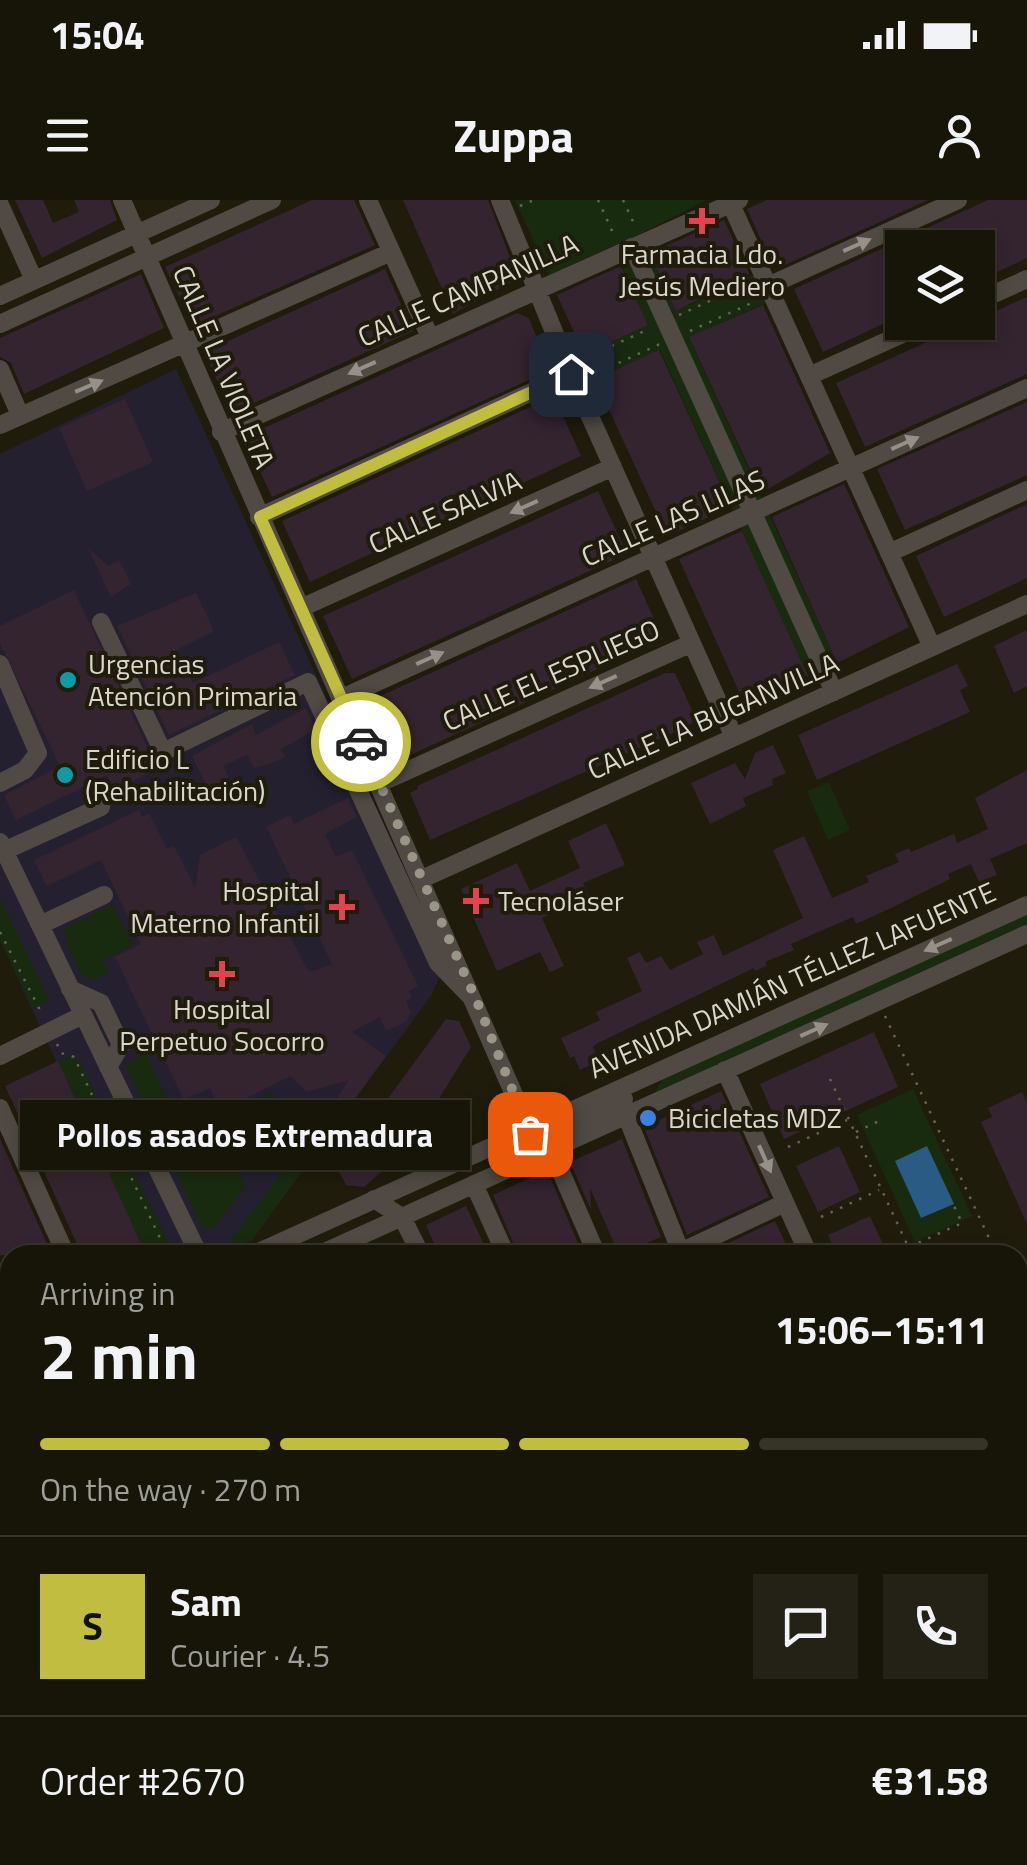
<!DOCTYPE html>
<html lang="en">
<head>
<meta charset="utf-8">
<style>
  :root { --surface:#171508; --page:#242216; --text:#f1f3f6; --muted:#9e9f9c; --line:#363429; --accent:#c1bd40 }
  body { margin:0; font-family:"Titillium Web",sans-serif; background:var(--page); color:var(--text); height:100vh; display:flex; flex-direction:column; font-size:38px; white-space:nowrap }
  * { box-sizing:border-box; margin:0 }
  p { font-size:32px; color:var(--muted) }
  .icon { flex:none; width:55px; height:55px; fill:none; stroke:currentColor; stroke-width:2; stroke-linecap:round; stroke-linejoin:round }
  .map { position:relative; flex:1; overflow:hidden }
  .drawer { position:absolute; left:0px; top:1045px; width:1028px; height:620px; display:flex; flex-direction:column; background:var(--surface); border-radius:30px 30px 0 0; box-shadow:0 5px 15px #0003,0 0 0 2px var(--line) }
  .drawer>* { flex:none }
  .buttons { position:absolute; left:885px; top:30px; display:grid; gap:20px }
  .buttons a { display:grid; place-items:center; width:110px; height:110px; border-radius:0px; background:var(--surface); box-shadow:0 5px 15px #0003,0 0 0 2px var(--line); font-size:50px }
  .pin { position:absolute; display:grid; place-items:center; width:85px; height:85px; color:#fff; margin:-42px; border-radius:20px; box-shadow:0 5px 15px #0006 }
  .courier { position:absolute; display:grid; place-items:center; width:100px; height:100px; margin:-50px; border:8px solid #c1bd40; border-radius:50%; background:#fff; color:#222; box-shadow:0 2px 12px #0007 }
  .bubble { position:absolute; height:70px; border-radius:0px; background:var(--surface); box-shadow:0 5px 15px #0003,0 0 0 2px var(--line); font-size:32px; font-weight:700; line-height:70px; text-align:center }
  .headline em { font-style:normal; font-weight:700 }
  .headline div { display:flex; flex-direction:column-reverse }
  .headline { display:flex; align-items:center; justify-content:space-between; height:170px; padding:0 40px }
  h1 { font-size:65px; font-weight:700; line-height:75px }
  .bar { display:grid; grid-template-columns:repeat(4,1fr); gap:15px 10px; align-content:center; height:120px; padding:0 40px }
  .bar i { height:12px; border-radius:8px; background:var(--line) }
  .bar .selected { background:var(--accent) }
  .bar p { grid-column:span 4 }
  .line { display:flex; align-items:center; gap:25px; padding:0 40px; border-top:2px solid var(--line) }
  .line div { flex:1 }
  .round { display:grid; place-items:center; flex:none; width:105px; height:105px; border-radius:0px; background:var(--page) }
  .status { display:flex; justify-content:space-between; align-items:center; height:70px; padding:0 50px; background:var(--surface); direction:ltr }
  .status svg { height:28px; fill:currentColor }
  header { display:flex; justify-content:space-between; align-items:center; height:130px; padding:0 40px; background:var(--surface); font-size:45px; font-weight:700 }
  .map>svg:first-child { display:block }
</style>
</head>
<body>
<div class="status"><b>15:04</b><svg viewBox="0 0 49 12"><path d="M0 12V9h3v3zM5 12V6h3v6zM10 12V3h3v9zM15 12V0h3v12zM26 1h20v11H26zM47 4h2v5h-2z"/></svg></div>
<header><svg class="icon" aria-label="menu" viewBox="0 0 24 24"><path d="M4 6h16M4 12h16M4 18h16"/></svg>Zuppa<svg class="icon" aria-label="person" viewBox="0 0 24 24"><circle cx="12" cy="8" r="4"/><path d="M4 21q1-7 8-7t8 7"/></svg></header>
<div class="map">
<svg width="1027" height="1665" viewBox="0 0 1027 1665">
  <rect width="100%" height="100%" fill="#1f1c0b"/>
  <!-- medical -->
  <path fill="#242030" d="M176 169 447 762 430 797 252 1040 216 1055H146L0 740V254Z"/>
  <!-- green -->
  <path fill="#182b0f" d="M515 0H706L642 33 677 111 761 71 768 102 689 138 837 463 808 476 660 150 595 179 584 154 648 125 613 46 549 75Z
    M829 582 850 630 828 640 807 591Z
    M0 698 50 801 34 809 0 740Z
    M113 705 133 745 102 761 108 773 94 780 81 774 63 735 65 728Z
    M1027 712V725L654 894 663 878Z
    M145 852 171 907 155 916 148 913 126 866Z
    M75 853 172 1049 178 1044 183 1055H146L58 862Z
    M913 889 972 1016 915 1042 857 915Z
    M272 892 286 925 259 963 255 954 263 949 248 914 239 917 235 908Z
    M185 926 194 943 213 935 223 940 244 981V988L214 1027 206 1029 200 1023 162 942 166 934Z
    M293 958 306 966 252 1040 230 1049 228 1045Z
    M1027 1067V1287L1018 1284V1072Z
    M0 1535 10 1537V1648L0 1646Z"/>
  <!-- water -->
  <path fill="#295b85" d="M927 946 954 1004 921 1018 895 961Z"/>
  <!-- building -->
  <path fill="#34242f" d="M15 0H43L53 23 79 12 74 0H110L117 20 42 58Z
    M312 0H354L375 45 193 126 165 67Z
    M403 0H488L518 78 453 114Z
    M767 0H928L785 65 782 57 771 62 747 9Z
    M988 0H1027V58L978 81V48H902V115L823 152 794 89Z
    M724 20 749 74 676 111 650 53Z
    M621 66 648 125 584 154 557 95Z
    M385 69 413 131 232 213 204 152Z
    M141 74 164 128 24 194 11 163 0 157V138Z
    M1027 97V174L865 247 836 183Z
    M763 105 830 253 761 293 689 137Z
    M517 113 529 118 546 161 544 173 272 297 244 237Z
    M659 150 731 307 667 336 595 179Z
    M554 196 581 256 310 382 282 321Z
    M125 199 153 262 87 291 59 228Z
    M1027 202V275L905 330 877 269Z
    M844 284 909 427 837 463 772 317Z
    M598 291 627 354 352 479 323 416Z
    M1027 304V378L944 417 916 356Z
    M742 331 808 476 745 505 679 359Z
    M88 348 108 366 119 360 131 384 111 397Z
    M636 379 663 439 391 564 363 504Z
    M74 390 150 553 137 559 145 575 114 591 107 575 16 620 4 595 60 566 0 443V426Z
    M196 393 214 431 176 450 193 483 279 442 295 475 169 535 117 426Z
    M1027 430V486L1014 493 994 446Z
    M957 464 968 486 960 490 970 512 817 580 798 535Z
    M665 473H675L696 519 689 526 430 640 410 593 418 589 417 586Z
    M306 508 316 529 281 549 285 557 270 564 254 568 247 555 223 566 233 586 211 596 192 556 252 524 256 535Z
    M773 545 786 573 772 579 773 585 743 598 746 606 710 624 691 583 735 563 745 579 755 553Z
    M1027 570V643L990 659 997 675 979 682 971 664 948 674 950 679 889 709 856 724 853 717 791 744 794 750 765 762 767 766 755 771 754 768 596 844 593 847 599 861 580 870 574 856 570 858 561 838 600 820 596 812 642 791 627 758 640 752 646 763 661 756 670 770 703 754 697 742 714 735 723 756 803 718 773 650 804 636 832 698 869 682 866 676 899 662 895 654 909 648 911 652 954 634 957 643 988 629 975 598Z
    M348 598 357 617 325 634 336 657 352 650 418 786 409 791 412 798 406 801 411 812 407 821 386 831 380 817 352 832 386 856 333 929 322 919 349 880 307 892 290 876 221 911 210 888 184 900 115 757 141 744 101 660 47 686 34 660 139 610 142 617 149 613 167 649 174 646 195 688 200 655 236 637 309 772 332 764 266 627 290 615 294 624Z
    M606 623 625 665 583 683 589 696 542 718 564 766 550 772 540 752 497 771 461 689 517 663 530 691 580 668 568 641Z
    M446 819 459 821 471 847 440 897 465 918 461 940 437 952 412 931 399 956 364 987 346 985 337 968Z
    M874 832 898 887 784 939 760 884Z
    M58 861 146 1055H82L5 886Z
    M721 891 769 997 687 1035 644 927Z
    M1022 892 1027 902V1024L981 922 992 917 988 908Z
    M0 939 52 1055H0Z
    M622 939 661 1037 619 1055 590 988 591 1010 570 962Z
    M839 946 860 992 818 1012 796 966Z
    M547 970 583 1055H518L493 995Z
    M466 1006 489 1055H439L426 1025Z
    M870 1016 888 1055H849L847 1051 837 1055 828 1035Z
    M775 1021 791 1055H703Z"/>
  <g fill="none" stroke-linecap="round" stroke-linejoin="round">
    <!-- path -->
    <path stroke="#656354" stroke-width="2.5" stroke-dasharray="2.5 8" stroke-linecap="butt" d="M598 0 614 35
      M623 0 635 26
      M520 6 534 0
      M679 115 749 83
      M690 131 756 101
      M583 159 649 129
      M590 176 660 144
      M0 732 42 814
      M885 816 997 1055
      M57 844 61 853 74 857 168 1055
      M830 879 912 1055
      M856 932 881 920
      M788 947 847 920
      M821 1017 879 990
      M909 1047 962 1023 953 1004
      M939 1055 955 1048 958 1055
      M1018 1091 1027 1084
      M1018 1208V1229
      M9 1248 10 1233
      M0 1252 10 1289
      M1018 1290 1027 1292
      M1018 1326 1027 1329
      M2 1376 10 1404
      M0 1499 10 1496
      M922 1661 934 1665"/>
    <!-- minor -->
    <path stroke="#514a44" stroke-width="18" d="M122 0 523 915 551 949 597 1055
      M368 0 430 137
      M500 0 575 183 734 537
      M729 0 932 447
      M0 5 34 80
      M632 47 834 492
      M768 86 958 0
      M0 96 211 0
      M978 101 1027 79
      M0 124 272 0
      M0 169 20 215
      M809 176 929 122
      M0 225 391 52
      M221 232 739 0
      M259 317 571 174
      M889 353 1027 290
      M301 408 613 267
      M101 422 163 552 308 482 438 763 470 796
      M0 464 38 553 25 570 0 583
      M342 498 1027 188
      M380 583 692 443
      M0 642 199 1055
      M4 651 101 607
      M422 679 1027 404
      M40 725 104 695
      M70 789 101 803 121 845 108 867
      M0 856 83 815
      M725 870 809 1055
      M0 908 66 1055
      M626 915 682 1055
      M551 949 552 938 558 931 624 899
      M474 984 506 1055
      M374 999 402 1017 421 1055
      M252 1055 1027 705
      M318 1055 1027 734
      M674 1055 785 1003
      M0 1122 10 1144
      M0 1177 10 1169
      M0 1190 10 1186
      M0 1330 10 1363
      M0 1475 10 1473
      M1018 1498 1027 1502
      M1018 1591 1027 1594
      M448 1655 482 1665
      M954 1655 987 1665
      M144 1665 146 1655
      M295 1665 298 1655
      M505 1665 508 1655
      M588 1665 591 1655
      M689 1665 692 1655
      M800 1665 802 1655
      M904 1665 906 1655"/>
  </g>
  <!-- one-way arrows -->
  <defs><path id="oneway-solid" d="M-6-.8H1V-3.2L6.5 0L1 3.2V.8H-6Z" transform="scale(2.5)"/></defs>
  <g fill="#959088">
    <use href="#oneway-solid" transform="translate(857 45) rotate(-24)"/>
    <use href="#oneway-solid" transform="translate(362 168) rotate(156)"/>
    <use href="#oneway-solid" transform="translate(89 186) rotate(-23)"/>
    <use href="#oneway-solid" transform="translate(905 243) rotate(-24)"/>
    <use href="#oneway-solid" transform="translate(524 307) rotate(156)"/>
    <use href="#oneway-solid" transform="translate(430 458) rotate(-24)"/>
    <use href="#oneway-solid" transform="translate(603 482) rotate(156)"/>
    <use href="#oneway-solid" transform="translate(938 745) rotate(156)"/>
    <use href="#oneway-solid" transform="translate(814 830) rotate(-24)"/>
    <use href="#oneway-solid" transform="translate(765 959) rotate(66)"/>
  </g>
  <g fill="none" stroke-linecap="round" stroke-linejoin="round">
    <!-- done -->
    <path stroke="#989689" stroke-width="10" stroke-dasharray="0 18" d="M361 542 478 804 530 934"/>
    <!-- route -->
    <path stroke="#c1bd40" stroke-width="12" d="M361 542 260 317 571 174"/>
  </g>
  <!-- markers -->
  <g fill="#e0444e" stroke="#1f1c0b" stroke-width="4">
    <path d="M697 6h10v10h10v10h-10v10h-10v-10h-10v-10h10z"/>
    <path d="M471 686h10v10h10v10h-10v10h-10v-10h-10v-10h10z"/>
    <path d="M337 692h10v10h10v10h-10v10h-10v-10h-10v-10h10z"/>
    <path d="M217 759h10v10h10v10h-10v10h-10v-10h-10v-10h10z"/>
  </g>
  <g fill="#0f9aa8" stroke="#1f1c0b" stroke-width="4">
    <circle cx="68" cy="480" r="10"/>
    <circle cx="65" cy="575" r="10"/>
  </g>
  <circle fill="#3f7fe0" stroke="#1f1c0b" stroke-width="4" cx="648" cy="918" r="10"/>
  <g text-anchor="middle" stroke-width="8" stroke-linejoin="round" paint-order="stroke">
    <!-- poi labels -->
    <g font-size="28" fill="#d9d7cd" stroke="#1f1c0b" text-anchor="start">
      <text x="702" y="64" text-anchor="middle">Farmacia Ldo.<tspan x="702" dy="32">Jesús Mediero</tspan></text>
      <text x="88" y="474">Urgencias<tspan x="88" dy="32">Atención Primaria</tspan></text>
      <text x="85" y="569">Edificio L<tspan x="85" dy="32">(Rehabilitación)</tspan></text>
      <text x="320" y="701" text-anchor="end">Hospital<tspan x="320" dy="32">Materno Infantil</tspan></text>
      <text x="498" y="711">Tecnoláser</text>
      <text x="222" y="819" text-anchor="middle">Hospital<tspan x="222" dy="32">Perpetuo Socorro</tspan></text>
      <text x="668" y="928">Bicicletas MDZ</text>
    </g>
    <!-- street labels -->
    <g font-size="28" fill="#d9d7cd" stroke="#1f1c0b">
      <text transform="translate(468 90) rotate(-24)" y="10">CALLE CAMPANILLA</text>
      <text transform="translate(224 167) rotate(67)" y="10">CALLE LA VIOLETA</text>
      <text transform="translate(445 312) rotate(-24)" y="10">CALLE SALVIA</text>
      <text transform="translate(673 318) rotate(-24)" y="10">CALLE LAS LILAS</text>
      <text transform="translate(551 475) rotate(-24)" y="10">CALLE EL ESPLIEGO</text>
      <text transform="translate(713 516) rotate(-24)" y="10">CALLE LA BUGANVILLA</text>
      <text transform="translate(792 780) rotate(-24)" y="10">AVENIDA DAMIÁN TÉLLEZ LAFUENTE</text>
    </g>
  </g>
</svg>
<div class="buttons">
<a><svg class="icon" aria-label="layers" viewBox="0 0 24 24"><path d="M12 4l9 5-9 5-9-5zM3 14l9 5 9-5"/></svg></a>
</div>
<div class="pin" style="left:530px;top:934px;background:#ea580c"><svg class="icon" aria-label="bag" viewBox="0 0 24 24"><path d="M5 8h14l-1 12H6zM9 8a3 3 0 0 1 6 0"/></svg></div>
<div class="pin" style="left:571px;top:174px;background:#1f2937"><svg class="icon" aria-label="home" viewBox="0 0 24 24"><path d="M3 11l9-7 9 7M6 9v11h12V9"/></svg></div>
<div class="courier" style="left:361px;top:542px"><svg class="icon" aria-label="car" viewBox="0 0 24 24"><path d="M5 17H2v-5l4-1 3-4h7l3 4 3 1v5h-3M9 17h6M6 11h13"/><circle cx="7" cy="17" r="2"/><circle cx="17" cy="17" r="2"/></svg></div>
<div class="bubble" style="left:20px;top:900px;width:450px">Pollos asados Extremadura</div>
<section class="drawer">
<div class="headline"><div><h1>2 min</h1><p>Arriving in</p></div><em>15:06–15:11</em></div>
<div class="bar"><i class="selected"></i><i class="selected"></i><i class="selected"></i><i></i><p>On the way · 270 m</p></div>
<div class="line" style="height:180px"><b class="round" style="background:var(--accent);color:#111">S</b><div><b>Sam</b><p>Courier · 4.5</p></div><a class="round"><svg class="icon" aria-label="chat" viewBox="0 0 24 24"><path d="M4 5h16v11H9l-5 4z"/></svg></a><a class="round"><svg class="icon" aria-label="phone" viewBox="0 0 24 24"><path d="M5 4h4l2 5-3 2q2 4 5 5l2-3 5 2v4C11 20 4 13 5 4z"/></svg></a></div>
<div class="line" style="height:130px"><div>Order #2670</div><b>€31.58</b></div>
</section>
</div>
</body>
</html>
